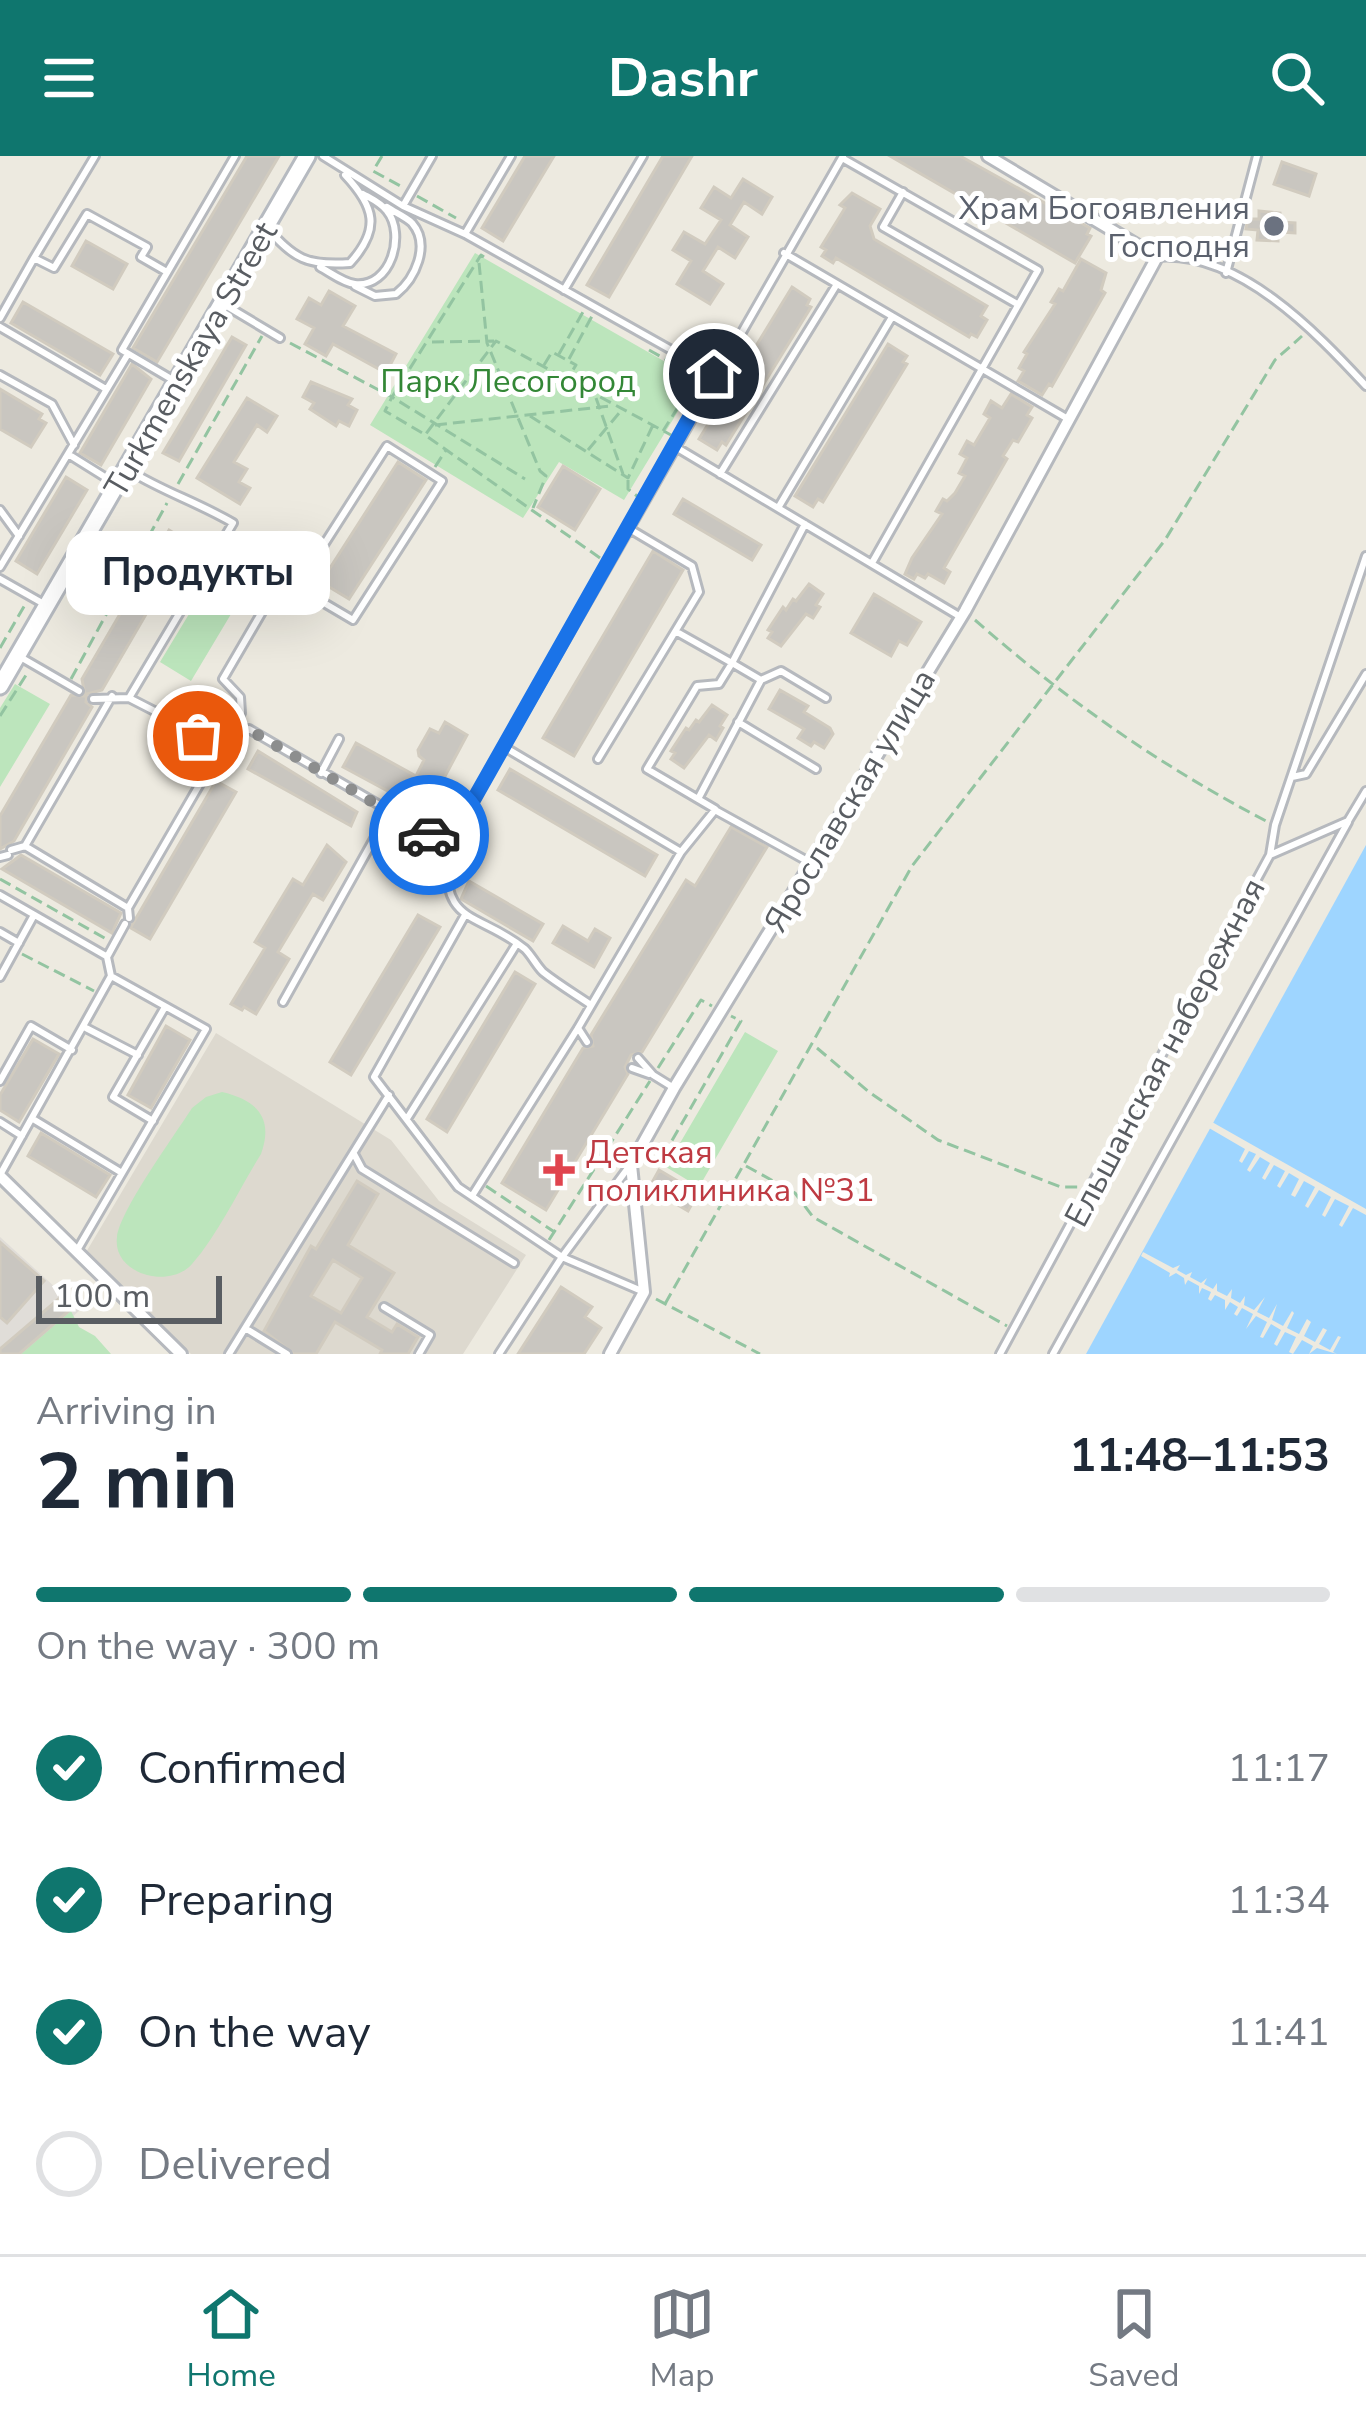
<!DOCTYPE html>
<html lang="en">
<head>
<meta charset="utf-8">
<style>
  :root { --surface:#fff; --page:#f2f2f3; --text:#1f2937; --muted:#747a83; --line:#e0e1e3; --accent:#0f766e }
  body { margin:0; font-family:"Nunito Sans",sans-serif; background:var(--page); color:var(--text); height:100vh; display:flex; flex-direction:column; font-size:45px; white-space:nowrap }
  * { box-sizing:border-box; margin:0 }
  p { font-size:39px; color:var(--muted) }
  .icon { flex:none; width:66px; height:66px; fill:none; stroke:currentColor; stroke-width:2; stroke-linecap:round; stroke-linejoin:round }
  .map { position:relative; height:1198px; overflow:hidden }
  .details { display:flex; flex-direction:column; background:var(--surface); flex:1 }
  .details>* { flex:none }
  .scale { position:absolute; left:36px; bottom:30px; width:186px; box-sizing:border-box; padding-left:12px; border:6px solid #595d62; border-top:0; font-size:33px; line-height:42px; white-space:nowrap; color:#595d62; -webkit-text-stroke:9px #fff; paint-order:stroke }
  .pin { position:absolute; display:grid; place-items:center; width:102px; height:102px; color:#fff; margin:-51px; border:6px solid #fff; border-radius:50%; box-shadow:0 3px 12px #0007 }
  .courier { position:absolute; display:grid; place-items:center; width:120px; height:120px; margin:-60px; border:9px solid #1a73e8; border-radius:50%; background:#fff; color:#222; box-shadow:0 3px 15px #0007 }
  .bubble { position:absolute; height:84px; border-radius:24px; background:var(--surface); box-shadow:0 12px 48px #0002; font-size:39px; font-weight:700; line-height:84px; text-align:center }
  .head em { font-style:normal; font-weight:700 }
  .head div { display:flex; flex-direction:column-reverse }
  .head { display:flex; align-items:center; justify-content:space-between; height:204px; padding:0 36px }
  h1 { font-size:78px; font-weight:700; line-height:90px }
  .bar { display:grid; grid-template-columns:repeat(4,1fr); gap:18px 12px; align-content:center; height:144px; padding:0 36px }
  .bar i { height:15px; border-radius:9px; background:var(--line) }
  .bar .current { background:var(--accent) }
  .bar p { grid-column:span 4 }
  ol { padding:0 36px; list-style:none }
  li { display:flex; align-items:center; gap:36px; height:132px }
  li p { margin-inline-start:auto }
  li .icon { padding:12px; border-radius:50%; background:var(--accent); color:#fff; stroke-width:4 }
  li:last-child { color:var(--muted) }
  li i { width:66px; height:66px; border:6px solid var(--line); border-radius:50% }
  header { display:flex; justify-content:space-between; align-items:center; height:156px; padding:0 36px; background:var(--accent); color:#fff; font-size:54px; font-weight:700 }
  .menu { display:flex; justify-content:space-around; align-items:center; height:168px; border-top:3px solid var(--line); background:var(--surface); font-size:33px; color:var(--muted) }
  .menu a { display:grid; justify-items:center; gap:6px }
  .menu .current { color:var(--accent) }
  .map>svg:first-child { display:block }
</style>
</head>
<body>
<header><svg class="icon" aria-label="menu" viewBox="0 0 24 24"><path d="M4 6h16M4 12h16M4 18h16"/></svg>Dashr<svg class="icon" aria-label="search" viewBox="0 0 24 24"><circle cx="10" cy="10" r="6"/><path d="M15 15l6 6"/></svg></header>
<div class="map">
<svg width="1366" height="1198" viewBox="0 0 1366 1198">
  <rect width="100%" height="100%" fill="#edeae0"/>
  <!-- industrial -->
  <path fill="#e0ddd8" d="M0 1081 80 1154 31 1198H0Z"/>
  <!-- education -->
  <path fill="#ddd9cf" d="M216 877 391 984 439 1045 526 1099 463 1198H191L85 1098Z"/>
  <!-- green -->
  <path fill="#bce5bc" d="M475 97 697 224 624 344 559 306 523 362 370 269Z
    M212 420 243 438 191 525 160 506Z
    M15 528 50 548 0 631V552Z
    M745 876 778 895 699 1031 666 1011Z
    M222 936C257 944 274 962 261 998 239 1033 219 1077 192 1108 169 1134 112 1118 117 1081 120 1054 175 979 192 952L206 941Z
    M71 1155 79 1171 95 1180 111 1198H21Z"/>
  <!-- water -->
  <path fill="#9ed5ff" d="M1366 689V1198H1086Z"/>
  <!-- pier -->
  <path fill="#edeae0" d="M1212 966 1366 1053V1059L1353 1052 1342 1071 1339 1069 1349 1050 1335 1043 1325 1061 1322 1059 1331 1041 1319 1034 1308 1052 1305 1050 1315 1031 1304 1025 1295 1041 1291 1039 1299 1023 1289 1017 1280 1032 1277 1030 1285 1015 1274 1009 1265 1024 1262 1022 1270 1007 1260 1001 1250 1016 1247 1014 1256 998 1249 995 1242 1007 1239 1005 1245 993 1209 972Z
    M1143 1096 1173 1112 1180 1109 1177 1114 1186 1119 1192 1116 1190 1121 1201 1127 1207 1122 1204 1128 1213 1133 1217 1127V1135L1227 1140 1232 1133 1231 1142 1240 1147 1245 1140 1244 1149 1254 1154 1265 1141 1257 1156 1269 1162 1277 1148 1272 1164 1283 1170 1292 1155 1294 1157 1287 1172 1299 1178 1307 1163 1311 1166 1304 1180 1315 1186 1323 1172 1327 1174 1319 1188 1330 1194 1338 1180 1341 1181 1333 1196 1337 1198 1317 1192 1309 1198 1313 1190 1302 1184 1293 1198 1289 1196 1296 1181 1285 1176 1277 1190 1274 1188 1281 1174 1271 1168 1263 1182 1260 1181 1267 1166 1256 1160 1246 1173 1253 1158 1242 1152 1237 1160 1234 1158 1238 1151 1230 1146 1225 1154V1144L1215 1139 1211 1145 1208 1143 1211 1136 1202 1132 1199 1138V1130L1188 1124 1185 1129 1184 1122 1176 1117 1169 1121 1170 1117 1141 1100Z"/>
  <!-- building -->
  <path fill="#c9c6c0" stroke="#d1cbbf" stroke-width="3" fill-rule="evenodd" d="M247 0H279L157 206 133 192Z
    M525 0H554L503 85 482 72Z
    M663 0H692L609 141 587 129Z
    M890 0H960L1090 72 1087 78 1091 80 1075 107Z
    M1282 6 1316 18 1309 40 1274 28Z
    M743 23 772 41 762 58 744 46 730 69 748 81 735 102 718 91 703 115 723 128 710 148 677 128 691 105 673 94 684 76 705 88 721 64 701 52 714 31 731 42Z
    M852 37 880 53 870 70 874 83 987 150 981 160 987 164 977 181 971 178 969 181 836 102 833 107 822 100 826 94 821 91 845 52 840 49Z
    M1259 55 1280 57V66L1295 67V77L1278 76V85L1257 84 1258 74 1246 73 1248 63H1259Z
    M86 85 127 108 113 133 72 110Z
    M1081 103 1106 117 1101 134 1105 137 1052 230 1049 228 1042 239 1018 225 1024 215 1019 212 1027 198 1024 196 1055 148 1051 146 1059 133 1063 135Z
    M792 131 810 143 807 149 811 151 726 289 722 286 717 294 699 283Z
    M329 135 355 150 343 170 396 198 386 217 333 188 326 200 305 188 314 172 297 163 309 142 321 149Z
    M23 146 113 198 100 219 11 167Z
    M232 181 246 189 179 305 163 297Z
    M888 188 907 200 903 206 907 208 823 346 818 343 813 351 795 340Z
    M132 208 151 223 101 309 80 297Z
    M311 226 352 243 348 249 357 254 349 270 339 265 336 270 310 253 314 247 303 241Z
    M0 233 42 258 39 263 46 267 31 291 0 273Z
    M1011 238 1032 251 1027 259 1032 262 1018 286 1013 284 1003 300 1007 303 944 412 950 416 944 427 928 418 925 422 917 418 914 423 905 418 912 402 942 358 936 355 943 343 947 345 955 337 965 320 959 317 967 302 960 298 967 285 974 289 990 262 984 258 991 245 1002 252Z
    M247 242 277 260 267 276 257 269 234 306 247 313 239 326 250 332 240 348 197 322Z
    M398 306 426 324 349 443 321 426Z
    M563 310 600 333 575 374 538 351Z
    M66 321 87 334 37 418 16 405Z
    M683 343 761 389 752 404 674 358Z
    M169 374 188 386 102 534 87 538 86 546 92 551 14 685 0 693V660L71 539 85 540 82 523Z
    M241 382 261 394 258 400 286 417 278 429 251 412 249 416 228 404Z
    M653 395 683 414 574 600 543 582Z
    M809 428 823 438 816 449 820 451 813 462 806 458 781 490 768 482 772 476 768 474 783 451 786 454 793 443 796 445Z
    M874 438 921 466 907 489 899 485 891 500 851 477Z
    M780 534 808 550 804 556 830 572 833 578 824 592 814 586 811 590 798 582 804 573 769 553Z
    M712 549 727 559 720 570 723 572 716 584 709 579 684 612 671 603 675 597 671 595 686 572 689 574 696 564 699 566Z
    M445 566 467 579 436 637 444 641 434 660 343 611 356 587 416 620 424 604 419 600 418 594 430 573 439 577Z
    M258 595 357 656 351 670 248 613Z
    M510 613 657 699 645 720 498 634Z
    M216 625 236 636 150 783 131 772 132 769Z
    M731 671 767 691 642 896 631 899 625 911 628 918 546 1054 502 1027 583 892 593 890 591 879 686 724 695 730Z
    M327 689 346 706 323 744 313 738 278 796 289 803 256 858 244 851 242 854 231 848 265 792 255 786 293 723 303 729Z
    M21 699 121 757 112 777 2 713Z
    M469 725 543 768 533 785 461 743Z
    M418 759 440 771 351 919 330 906Z
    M563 770 588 785 595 773 610 782 594 811 553 787Z
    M515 816 535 828 447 976 427 963Z
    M166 870 190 884 151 952 128 939Z
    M33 883 59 898 19 966 0 954V939Z
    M41 977 110 1019 96 1041 28 1000Z
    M659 1014 698 1037 688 1055 649 1032Z
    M357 1025 378 1038 348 1089 394 1117 367 1161 392 1176 397 1168 418 1181 408 1198H380L382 1194 335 1166 316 1198H294L264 1175 311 1090 316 1093ZM333 1104 362 1122 341 1157 311 1140Z
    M0 1086 44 1125 7 1167 0 1161Z
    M561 1131 592 1151 585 1161 601 1172 584 1198H518Z
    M61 1141 71 1153 19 1198H0V1193Z"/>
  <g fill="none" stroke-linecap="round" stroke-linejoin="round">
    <!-- lane casing -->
    <g stroke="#b6b9be" stroke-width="12">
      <path id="lane" d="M323 0 403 50 465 78 714 218
        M842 2 1038 114 872 407
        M903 36 883 71 1017 148
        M403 50 432 0
        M266 71C295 103 306 110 350 107 381 73 375 51 345 19
        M465 78 511 0
        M784 97 1068 263
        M1157 101C1238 94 1316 176 1366 230
        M34 102 95 0
        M320 111C331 117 344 127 355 128 391 132 406 78 387 55 381 47 372 43 363 38
        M1226 117 1257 0
        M355 130 375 140 396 138C415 123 431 89 412 67 406 61 394 56 387 51
        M564 134 643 0
        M225 149 280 182
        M0 162 34 102 54 112 87 58 147 91 141 101 167 116
        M0 171 106 233
        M0 219 52 248 74 289
        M173 224 122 194 235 0
        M674 290 959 460
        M68 298 116 328
        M720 318 837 128
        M778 352 892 161
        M0 354 19 380
        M805 368 732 507 761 524 781 515 826 542
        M209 407 284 451 387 290 442 325 353 464 297 431
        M0 411 128 198
        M0 423 44 448
        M677 476 732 507 719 528 697 530 647 613 715 653
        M22 502 79 535
        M112 540 25 690 128 752
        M129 542 233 367C197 346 164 336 130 315
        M93 543 129 542 211 584H226L249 573 448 689
        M738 566 816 613
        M506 592 681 696 715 654 809 706
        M598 603 699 436 692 410 628 372
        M321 617 339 583
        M1292 621 1306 618 1366 518
        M698 643 761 524
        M11 694 25 690
        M1270 699 1275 669 1366 400
        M0 701 8 699
        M0 739 106 800
        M465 759 374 921 458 1031 562 1101 644 1136
        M129 762 128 752 241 557 240 541 223 523 269 444
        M0 776 19 787
        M0 821 34 759
        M283 846 389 656
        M591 849C575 838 558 828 543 816 536 809 532 800 525 793 477 754 439 772 448 689L843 0
        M84 871 138 899
        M578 872 587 886
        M638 902 653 919 674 932
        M632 912 649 918
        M0 925 31 870 72 894
        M408 961 516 789
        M33 963 122 1017
        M153 965 113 941 165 851
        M0 966 22 980
        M354 998 362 1013 514 1107
        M0 1019 111 820 107 801 125 768
        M472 1040 578 872 681 696
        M76 1096 206 873 111 820
        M384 1151 430 1179 419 1198
        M245 1172 287 1198
        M229 1198 389 939
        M499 1198 562 1101 628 1012
        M1000 1198 1270 699 1348 665 1366 635
        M1053 1198 1348 666"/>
    </g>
    <!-- street casing -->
    <g stroke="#b6b9be" stroke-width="16">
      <path id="street" d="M0 1020 181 1198
        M610 1198 644 1136 631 1009 674 932 965 455 1157 101 988 0"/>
    </g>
    <!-- secondary casing -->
    <g stroke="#b6bac0" stroke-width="21">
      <path id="secondary" d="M0 530 307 0"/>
    </g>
    <!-- path -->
    <path stroke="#93c4a1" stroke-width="3" stroke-dasharray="12 6" stroke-linecap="butt" d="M382 0 373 15 404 32
      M417 40 456 62
      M484 101 481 99 392 241 525 323
      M479 107 487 187 540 315 546 320 533 352
      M432 186 494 185
      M290 187 392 241 385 255 424 278
      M649 194 697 221 663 275
      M559 198 583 156
      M569 203 592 160
      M544 209 552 196 576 209 568 222
      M596 242 623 318
      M530 260 628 322 653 269
      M435 269 610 250
      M588 294 620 256
      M435 311 446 294
      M628 324V333L637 340
      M178 328 262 180
      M600 402 425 279 496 185 671 279
      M975 464C1065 543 1162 611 1268 666
      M0 492 26 447
      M71 523 167 347
      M0 560 28 516
      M0 723 108 784
      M22 798 94 835
      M817 892 869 936 938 984 1061 1031H1081
      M658 912 701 844 712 850
      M663 1000 741 865 731 860
      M746 1010 795 1037 813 1061 1007 1170
      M486 1030 553 1075
      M549 1084 650 925
      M656 1143 760 1198
      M665 1148 912 710 1165 384 1275 204 1302 180"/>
    <!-- lane -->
    <use href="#lane" stroke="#fff" stroke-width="6"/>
    <!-- street -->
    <use href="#street" stroke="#fff" stroke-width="10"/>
    <!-- secondary -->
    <use href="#secondary" stroke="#fff" stroke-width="15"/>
  </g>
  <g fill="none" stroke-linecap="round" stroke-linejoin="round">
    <!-- done -->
    <path stroke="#8d8e8e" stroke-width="12" stroke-dasharray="0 21.6" d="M198 580 226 584 248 573 429 679"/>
    <!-- route -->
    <path stroke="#1a73e8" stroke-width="15" d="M429 679 448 689 714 218"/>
  </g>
  <!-- markers -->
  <circle fill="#6b7280" stroke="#fff" stroke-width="4.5" cx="1274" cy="70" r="12"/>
  <path fill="#e0444e" stroke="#fff" stroke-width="4.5" d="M553 996h12v12h12v12h-12v12h-12v-12h-12v-12h12z"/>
  <g text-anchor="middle" stroke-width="10" stroke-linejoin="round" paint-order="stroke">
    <!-- worship labels -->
    <g font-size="33" fill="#5b616d" stroke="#fff" text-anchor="end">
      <text x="1250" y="63">Храм Богоявления<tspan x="1250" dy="38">Господня</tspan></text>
    </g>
    <!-- street labels -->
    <g font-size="33" fill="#595d62" stroke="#fff">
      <text transform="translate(190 203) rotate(-60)" y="12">Turkmenskaya Street</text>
      <text transform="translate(849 644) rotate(-59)" y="12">Ярославская улица</text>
      <text transform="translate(1164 896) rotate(-62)" y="12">Ельшанская набережная</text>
    </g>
    <!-- park labels -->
    <g font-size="33" fill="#338736" stroke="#fff">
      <text x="508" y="236">Парк Лесогород</text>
    </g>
    <!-- health labels -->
    <g font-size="33" fill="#be3a42" stroke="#fff" text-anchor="start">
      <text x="586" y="1007">Детская<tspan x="586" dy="38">поликлиника №31</tspan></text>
    </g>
  </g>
</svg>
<div class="scale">100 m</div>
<div class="pin" style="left:198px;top:580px;background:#ea580c"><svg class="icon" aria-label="bag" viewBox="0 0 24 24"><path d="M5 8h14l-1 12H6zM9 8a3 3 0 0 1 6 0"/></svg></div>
<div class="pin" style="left:714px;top:218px;background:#1f2937"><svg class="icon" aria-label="home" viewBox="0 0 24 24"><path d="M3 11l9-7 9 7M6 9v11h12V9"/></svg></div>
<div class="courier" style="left:429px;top:679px"><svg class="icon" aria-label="car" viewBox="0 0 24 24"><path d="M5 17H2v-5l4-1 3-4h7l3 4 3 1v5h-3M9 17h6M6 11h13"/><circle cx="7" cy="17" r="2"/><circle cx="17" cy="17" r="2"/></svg></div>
<div class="bubble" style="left:66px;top:375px;width:264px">Продукты</div>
</div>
<section class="details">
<div class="head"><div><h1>2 min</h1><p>Arriving in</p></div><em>11:48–11:53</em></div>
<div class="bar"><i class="current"></i><i class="current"></i><i class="current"></i><i></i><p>On the way · 300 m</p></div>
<ol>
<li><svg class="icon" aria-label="check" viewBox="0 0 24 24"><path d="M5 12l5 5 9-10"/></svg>Confirmed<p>11:17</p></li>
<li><svg class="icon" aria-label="check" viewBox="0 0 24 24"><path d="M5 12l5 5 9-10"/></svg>Preparing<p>11:34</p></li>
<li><svg class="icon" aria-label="check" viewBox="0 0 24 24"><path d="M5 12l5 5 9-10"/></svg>On the way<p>11:41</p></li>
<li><i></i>Delivered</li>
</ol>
</section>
<nav class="menu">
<a class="current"><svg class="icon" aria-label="home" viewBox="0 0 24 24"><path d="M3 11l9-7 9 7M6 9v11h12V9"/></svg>Home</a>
<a><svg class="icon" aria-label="map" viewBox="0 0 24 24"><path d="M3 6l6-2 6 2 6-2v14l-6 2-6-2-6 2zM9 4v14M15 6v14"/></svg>Map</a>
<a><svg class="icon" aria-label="saved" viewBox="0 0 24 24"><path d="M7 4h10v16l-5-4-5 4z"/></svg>Saved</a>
</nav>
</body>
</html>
